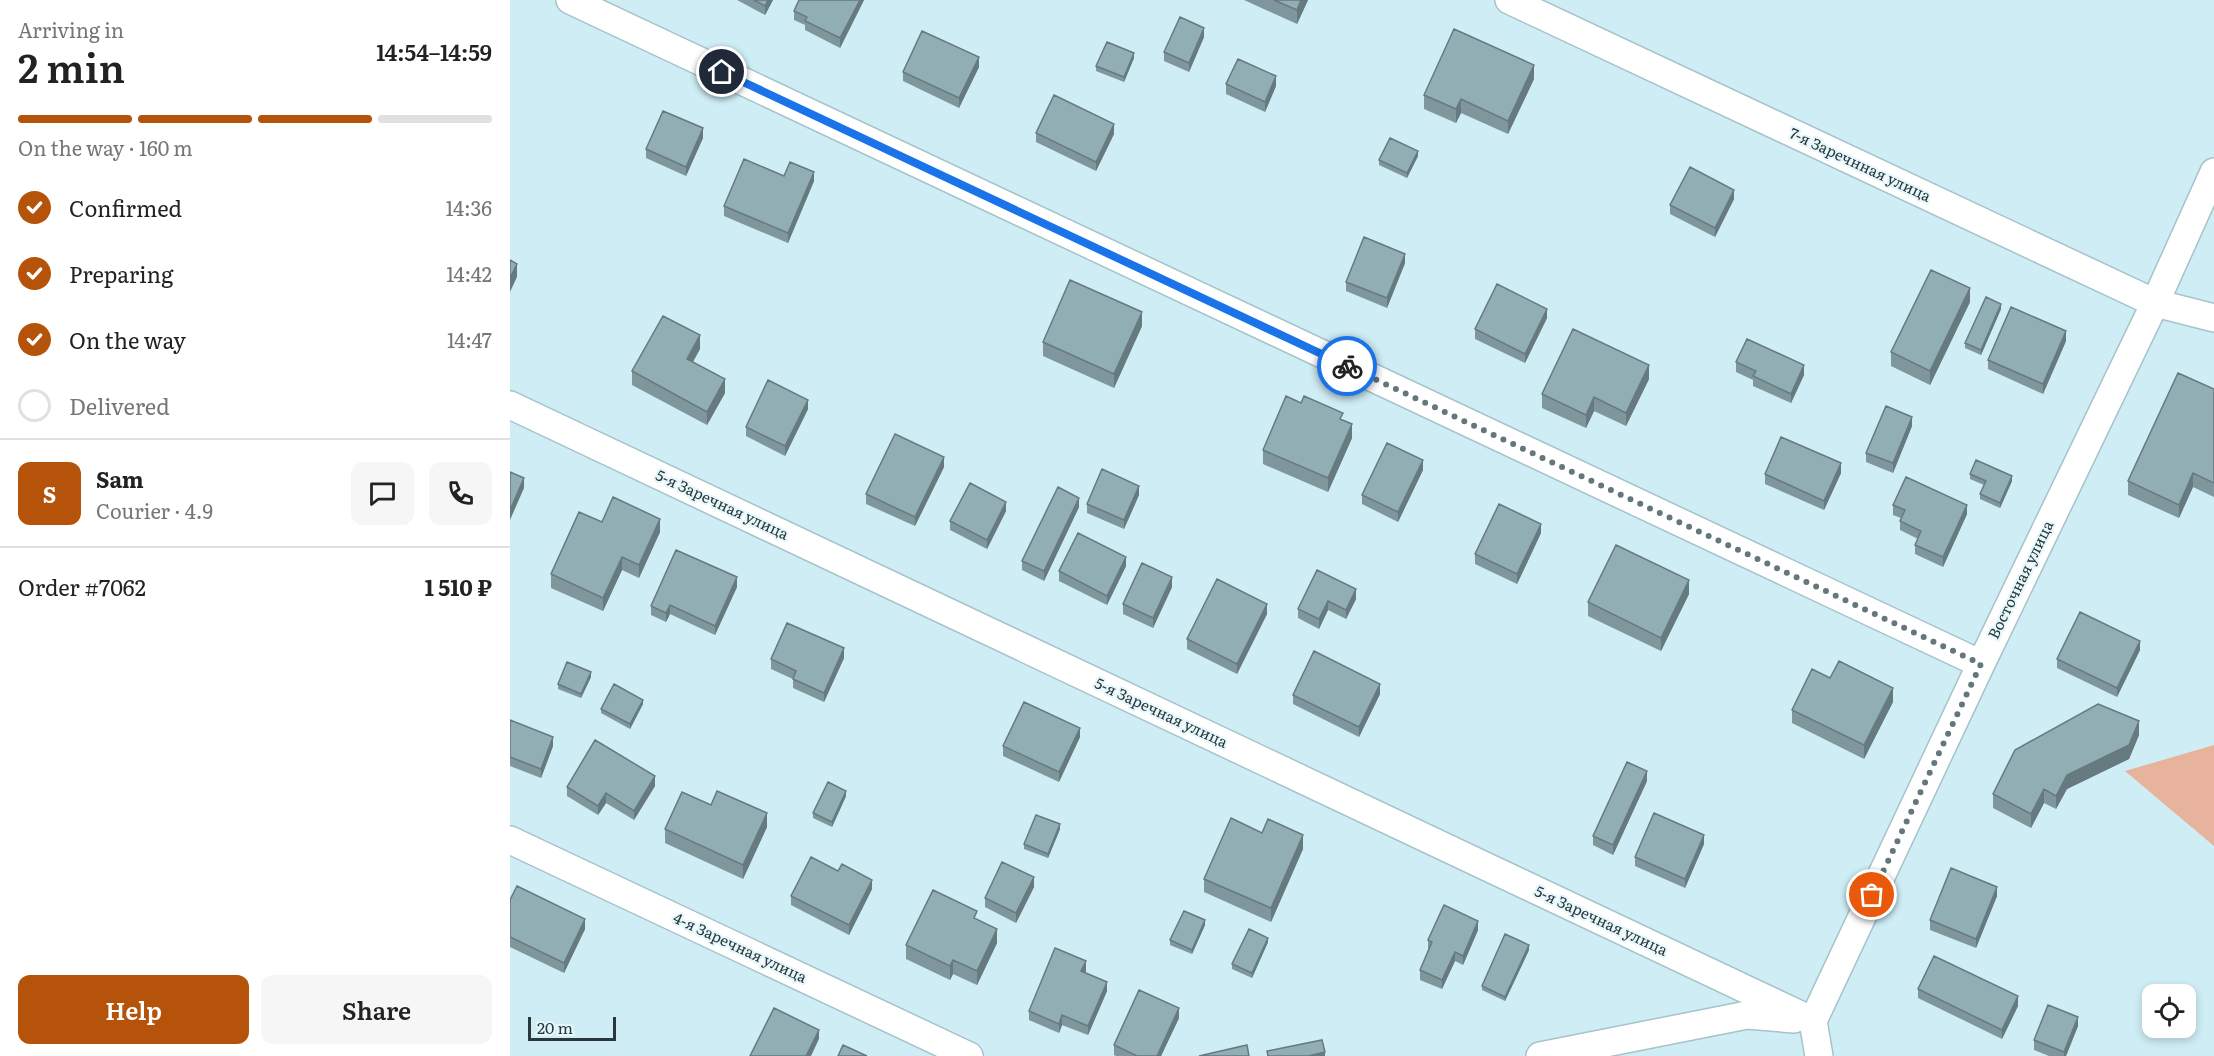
<!DOCTYPE html>
<html lang="en">
<head>
<meta charset="utf-8">
<style>
  :root { --surface:#fff; --page:#f6f6f6; --text:#222; --muted:#767676; --line:#e0e0e0; --accent:#b45309 }
  body { margin:0; font-family:Literata,serif; background:var(--page); color:var(--text); height:100vh; display:flex; flex-direction:column; font-size:22px; white-space:nowrap }
  * { box-sizing:border-box; margin:0 }
  p { font-size:20px; color:var(--muted) }
  .icon { flex:none; width:33px; height:33px; fill:none; stroke:currentColor; stroke-width:2; stroke-linecap:round; stroke-linejoin:round }
  .map { position:relative; flex:1; overflow:hidden }
  .details { display:flex; flex-direction:column; background:var(--surface); width:510px }
  .details>* { flex:none }
  .fabs { position:absolute; left:1632px; top:984px; display:grid; gap:12px }
  .fabs a { display:grid; place-items:center; width:54px; height:54px; border-radius:12px; background:var(--surface); box-shadow:0 3px 9px #0003; font-size:30px }
  .scale { position:absolute; left:18px; bottom:15px; width:88px; box-sizing:border-box; padding-left:6px; border:3px solid #2b373a; border-top:0; font-size:16px; line-height:21px; white-space:nowrap; color:#2b373a; -webkit-text-stroke:4px #e6f8fc; paint-order:stroke }
  .pin { position:absolute; display:grid; place-items:center; width:51px; height:51px; color:#fff; margin:-26px; border:3px solid #fff; border-radius:50%; box-shadow:0 2px 6px #0007 }
  .courier { position:absolute; display:grid; place-items:center; width:60px; height:60px; margin:-30px; border:4px solid #1a73e8; border-radius:50%; background:#fff; color:#222; box-shadow:0 2px 8px #0007 }
  .headline em { font-style:normal; font-weight:600 }
  .headline div { display:flex; flex-direction:column-reverse }
  .headline { display:flex; align-items:center; justify-content:space-between; height:102px; padding:0 18px }
  h1 { font-size:39px; font-weight:600; line-height:45px }
  .bar { display:grid; grid-template-columns:repeat(4,1fr); gap:9px 6px; align-content:center; height:72px; padding:0 18px }
  .bar i { height:8px; border-radius:4px; background:var(--line) }
  .bar .active { background:var(--accent) }
  .bar p { grid-column:span 4 }
  .line { display:flex; align-items:center; gap:15px; padding:0 18px; border-top:2px solid var(--line) }
  .line div { flex:1 }
  .round { display:grid; place-items:center; flex:none; width:63px; height:63px; border-radius:12px; background:var(--page) }
  ol { padding:0 18px; list-style:none }
  li { display:flex; align-items:center; gap:18px; height:66px }
  li p { margin-inline-start:auto }
  li .icon { padding:6px; border-radius:50%; background:var(--accent); color:#fff; stroke-width:4 }
  li:last-child { color:var(--muted) }
  li i { width:33px; height:33px; border:3px solid var(--line); border-radius:50% }
  .primary-button { display:flex; gap:12px; margin-top:auto; padding:12px 18px }
  .primary-button a { flex:1; height:69px; border-radius:12px; background:var(--accent); color:#fff; font-size:24px; font-weight:600; line-height:69px; text-align:center }
  .primary-button a+a { background:var(--page); color:var(--text) }
  main { display:flex; flex:1; min-height:0 }
  .map>svg:first-child { display:block }
</style>
</head>
<body>
<main>
<section class="details">
<div class="headline"><div><h1>2 min</h1><p>Arriving in</p></div><em>14:54–14:59</em></div>
<div class="bar"><i class="active"></i><i class="active"></i><i class="active"></i><i></i><p>On the way · 160 m</p></div>
<ol>
<li><svg class="icon" aria-label="check" viewBox="0 0 24 24"><path d="M5 12l5 5 9-10"/></svg>Confirmed<p>14:36</p></li>
<li><svg class="icon" aria-label="check" viewBox="0 0 24 24"><path d="M5 12l5 5 9-10"/></svg>Preparing<p>14:42</p></li>
<li><svg class="icon" aria-label="check" viewBox="0 0 24 24"><path d="M5 12l5 5 9-10"/></svg>On the way<p>14:47</p></li>
<li><i></i>Delivered</li>
</ol>
<div class="line" style="height:108px"><b class="round" style="background:var(--accent);color:#fff">S</b><div><b>Sam</b><p>Courier · 4.9</p></div><a class="round"><svg class="icon" aria-label="chat" viewBox="0 0 24 24"><path d="M4 5h16v11H9l-5 4z"/></svg></a><a class="round"><svg class="icon" aria-label="phone" viewBox="0 0 24 24"><path d="M5 4h4l2 5-3 2q2 4 5 5l2-3 5 2v4C11 20 4 13 5 4z"/></svg></a></div>
<div class="line" style="height:78px"><div>Order #7062</div><b>1 510 ₽</b></div>
<div class="primary-button"><a>Help</a><a>Share</a></div>
</section>
<div class="map">
<svg width="1704" height="1056" viewBox="0 0 1704 1056">
  <rect width="100%" height="100%" fill="#cfedf5"/>
  <!-- green -->
  <path fill="#e7b39c" d="M1704 745V846L1615 771Z"/>
  <g fill="none" stroke-linecap="round" stroke-linejoin="round">
    <!-- minor casing -->
    <g stroke="#a6c3ca" stroke-width="30">
      <path id="minor" d="M60 0 1471 664
        M999 0 1645 303 1704 318
        M0 405 1303 1021
        M0 840 459 1056
        M1030 1056 1237 1015 1284 1019
        M1309 1056 1303 1021 1471 664 1645 303 1704 172"/>
    </g>
    <!-- minor -->
    <use href="#minor" stroke="#fff" stroke-width="27"/>
  </g>
  <!-- wall -->
  <path fill="#7e969c" d="M227 0H263L255 15Z
    M289 0H354L330 48 295 30V25L284 20V11Z
    M734 0H798L787 24Z
    M694 37 679 72 654 61V52Z
    M624 58 614 82 586 71V66Z
    M469 67 449 108 393 81V72Z
    M1024 79 998 134 951 113 946 123 914 109V95Z
    M716 84 766 86 755 112 716 94Z
    M526 133 604 134 586 171 526 142Z
    M193 138 176 176 136 158V149Z
    M908 156 897 178 869 165V160Z
    M274 176 304 181 278 243 214 216V206Z
    M1224 199 1205 237 1160 214V205Z
    M895 263 877 308 836 291V282Z
    M1460 302 1420 385 1381 366V352Z
    M1491 309 1471 355 1455 348V343Z
    M1037 318 1015 363 965 339V329Z
    M632 326 604 388 533 356V342Z
    M1556 341 1533 394 1478 369V360Z
    M190 349 183 362 215 393 197 425 122 385V371Z
    M1226 362 1294 375 1281 403 1243 386V380L1226 372Z
    M1139 379 1116 426 1084 411 1076 428 1032 408V394Z
    M1704 389V497L1683 487 1669 518 1618 495V481Z
    M298 409 275 456 236 436V427Z
    M833 420 842 438 818 492 753 464V450Z
    M1402 426 1383 473 1356 462V453Z
    M434 467 405 526 356 504V494Z
    M913 470 888 522 852 504V495Z
    M1331 473 1314 510 1255 484V474Z
    M1460 474 1502 481 1490 508 1470 499V494L1474 485 1460 479Z
    M629 495 614 529 577 513V504Z
    M1383 505 1457 514 1433 567 1405 554V545L1408 539 1390 530V521L1391 518 1383 515Z
    M569 507 534 581 512 570V561Z
    M496 511 477 549 440 530V521Z
    M92 522 150 532 129 578 112 570 93 611 41 588V574Z
    M1031 533 1007 584 965 564V554Z
    M616 566 597 605 549 581V571Z
    M807 570 846 599 836 619 818 610 809 629 788 618V609Z
    M227 587 205 635 160 614 156 622 141 615V606Z
    M662 587 643 628 613 614V604Z
    M1179 594 1151 651 1078 616V602Z
    M757 614 727 674 677 649V639Z
    M1630 650 1607 697 1547 668V659Z
    M334 658 314 702 283 688V679L261 669V659Z
    M81 677 71 698 48 689V684Z
    M870 694 849 737 783 704V695Z
    M1383 702 1354 759 1282 723V710Z
    M133 704 120 729 91 713V709Z
    M0 720 43 746 31 778 0 766Z
    M1629 735 1619 759 1557 789 1546 809 1534 803 1521 828 1483 808V794Z
    M570 737 549 782 493 756V746Z
    M1137 781 1103 855 1083 845V836Z
    M145 786 124 820 96 803 88 815 57 796V787Z
    M336 796 322 827 303 818V813Z
    M201 805 257 827 233 879 155 843V829Z
    M550 829 538 858 514 849V844Z
    M752 833 793 849 761 922 694 892V879Z
    M1194 844 1175 888 1125 866V857Z
    M328 871 362 889 339 935 281 905V896Z
    M524 887 506 923 475 907V898Z
    M1487 896 1466 948 1420 930V920Z
    M0 900 75 929 54 973 0 947Z
    M467 920 487 943 467 985 443 974 440 980 396 959V945Z
    M695 925 682 954 660 945V940Z
    M968 930 953 965 945 961 932 989 910 980V970L918 950V940Z
    M758 942 742 978 722 969V964Z
    M1019 950 995 1001 972 990V986Z
    M576 971 575 973 597 991 578 1035 552 1025 549 1033 519 1020V1011Z
    M1408 989 1508 1006 1492 1039 1408 998Z
    M669 1018 651 1056H606L604 1055V1045Z
    M1568 1026 1556 1056H1539L1524 1050V1040Z"/>
  <!-- shaded-wall -->
  <path fill="#667a7f" d="M258 0H263L255 15V6Z
    M350 0H354L330 48V38Z
    M791 0H798L787 24V10Z
    M694 28V37L679 72V63Z
    M624 53V58L614 82V77Z
    M469 57V67L449 108V98Z
    M1024 65V79L998 134V121Z
    M766 76V86L755 112V102Z
    M951 99V113L946 123V109Z
    M604 124V134L586 171V162Z
    M193 128V138L176 176V167Z
    M908 151V156L897 178V173Z
    M304 172V181L278 243V233Z
    M1224 190V199L1205 237V228Z
    M895 254V263L877 308V298Z
    M7 264V277L0 292V278Z
    M1460 288V302L1420 385V371Z
    M1491 304V309L1471 355V350Z
    M1037 309V318L1015 363V354Z
    M632 312V326L604 388V374Z
    M1556 331V341L1533 394V384Z
    M190 335V349L177 372V359Z
    M1139 365V379L1116 426V413Z
    M1294 365V375L1281 403V394Z
    M215 379V393L197 425V412Z
    M1084 397V411L1076 428V415Z
    M298 400V409L275 456V446Z
    M1402 417V426L1383 473V463Z
    M842 424V438L818 492V478Z
    M434 457V467L405 526V517Z
    M913 460V470L888 522V512Z
    M1331 463V473L1314 510V501Z
    M1683 473V487L1669 518V505Z
    M1502 476V481L1490 508V503Z
    M14 478V488L0 520V510Z
    M629 486V495L614 529V520Z
    M569 498V507L534 581V571Z
    M496 502V511L477 549V540Z
    M1457 505V514L1433 567V557Z
    M150 519V532L129 578V565Z
    M1031 524V533L1007 584V574Z
    M112 557V570L93 611V598Z
    M616 557V566L597 605V596Z
    M227 577V587L205 635V626Z
    M662 577V587L643 628V618Z
    M1179 580V594L1151 651V638Z
    M846 589V599L836 619V610Z
    M818 601V610L809 629V619Z
    M757 604V614L727 674V664Z
    M160 605V614L156 622V613Z
    M1630 641V650L1607 697V688Z
    M334 648V658L314 702V693Z
    M81 672V677L71 698V694Z
    M870 684V694L849 737V727Z
    M1383 688V702L1354 759V745Z
    M133 700V704L120 729V724Z
    M1629 721V735L1619 759 1557 789 1546 809V796L1557 775Z
    M570 728V737L549 782V772Z
    M43 737V746L31 778V769Z
    M1137 771V781L1103 855V845Z
    M145 776V786L124 820V811Z
    M1534 789V803L1521 828V814Z
    M336 791V796L322 827V822Z
    M96 793V803L88 815V806Z
    M257 813V827L233 879V865Z
    M550 824V829L538 858V854Z
    M793 835V849L761 922V908Z
    M1194 835V844L1175 888V879Z
    M524 877V887L506 923V913Z
    M362 880V889L339 935V925Z
    M1487 887V896L1466 948V939Z
    M75 919V929L54 973V963Z
    M695 920V925L682 954V950Z
    M968 921V930L953 965V956Z
    M487 929V943L467 985V971Z
    M758 938V942L742 978V973Z
    M1019 945V950L995 1001V997Z
    M945 952V961L932 989V980Z
    M443 960V974L440 980V966Z
    M576 961V971L571 981V971Z
    M597 982V991L578 1035V1026Z
    M1508 996V1006L1492 1039V1030Z
    M669 1008V1018L651 1056H647Z
    M552 1015V1025L549 1033V1024Z
    M1568 1017V1026L1556 1056H1554V1052Z
    M309 1030V1039L301 1056H296Z
    M815 1052V1056H798Z"/>
  <!-- building -->
  <path fill="#92aeb5" stroke="#667a7f" stroke-width="1.5" d="M244 0H258L255 6Z
    M289 0H350L330 38 295 21 297 17 284 11Z
    M764 0H791L787 10Z
    M670 17 694 28 679 63 654 52Z
    M944 29 1024 65 998 121 951 99 946 109 914 95Z
    M412 31 469 57 449 98 393 72Z
    M597 42 624 53 614 77 586 66Z
    M728 59 766 76 755 102 716 84Z
    M544 95 604 124 586 162 526 133Z
    M153 111 193 128 176 167 136 149Z
    M880 138 908 151 897 173 869 160Z
    M234 159 274 176 280 162 304 172 278 233 214 206Z
    M1180 167 1224 190 1205 228 1160 205Z
    M854 237 895 254 877 298 836 282Z
    M0 260 7 264 0 278Z
    M1421 270 1460 288 1420 371 1381 352Z
    M560 280 632 312 604 374 533 342Z
    M987 284 1037 309 1015 354 965 329Z
    M1476 297 1491 304 1471 350 1455 343Z
    M1501 307 1556 331 1533 384 1478 360Z
    M153 316 190 335 177 359 215 379 197 412 122 371Z
    M1063 329 1139 365 1116 413 1084 397 1076 415 1032 394Z
    M1237 339 1294 365 1281 394 1243 376 1246 371 1226 362Z
    M1668 373 1704 389V483L1683 473 1669 505 1618 481Z
    M258 380 298 400 275 446 236 427Z
    M776 396 791 403 794 396 833 413 830 419 842 424 818 478 753 450Z
    M1376 406 1402 417 1383 463 1356 453Z
    M385 434 434 457 405 517 356 494Z
    M1271 437 1331 463 1314 501 1255 474Z
    M877 443 913 460 888 512 852 495Z
    M1466 460 1502 476 1490 503 1470 494 1476 481 1460 474Z
    M592 469 629 486 614 520 577 504Z
    M0 472 14 478 0 510Z
    M1396 477 1457 505 1433 557 1405 545 1411 531 1390 521 1395 510 1383 505Z
    M460 483 496 502 477 540 440 521Z
    M548 487 569 498 534 571 512 561Z
    M103 497 150 519 129 565 112 557 93 598 41 574 69 512 92 522Z
    M989 504 1031 524 1007 574 965 554Z
    M568 533 616 557 597 596 549 571Z
    M1106 545 1179 580 1151 638 1078 602Z
    M166 550 227 577 205 626 160 605 156 613 141 606Z
    M632 563 662 577 643 618 613 604Z
    M807 570 846 589 836 610 818 601 809 619 788 609Z
    M707 579 757 604 727 664 677 639Z
    M1570 612 1630 641 1607 688 1547 659Z
    M277 623 334 648 314 693 283 679 286 671 261 659Z
    M804 651 870 684 849 727 783 695Z
    M1329 661 1383 688 1354 745 1282 710 1302 669 1320 678Z
    M57 662 81 672 71 694 48 684Z
    M104 684 133 700 120 724 91 709Z
    M514 702 570 728 549 772 493 746Z
    M1588 704 1629 721 1619 745 1557 775 1546 796 1534 789 1521 814 1483 794 1505 750Z
    M0 720 43 737 31 769 0 757Z
    M85 740 145 776 124 811 96 793 88 806 57 787Z
    M1117 762 1137 771 1103 845 1083 836Z
    M318 782 336 791 322 822 303 813Z
    M207 791 257 813 233 865 155 829 172 792 201 805Z
    M1144 813 1194 835 1175 879 1125 857Z
    M526 815 550 824 538 854 514 844Z
    M721 818 752 833 758 819 793 835 761 908 694 879Z
    M301 857 328 871 332 864 362 880 339 925 281 896Z
    M492 862 524 877 506 913 475 898Z
    M1441 868 1487 887 1466 939 1420 920Z
    M7 886 75 919 54 963 0 937V900Z
    M423 890 467 911 464 918 487 929 467 971 443 960 440 966 396 945Z
    M934 905 968 921 953 956 945 952 932 980 910 970 922 942 918 940Z
    M674 911 695 920 682 950 660 940Z
    M739 929 758 938 742 973 722 964Z
    M995 934 1019 945 995 997 972 986Z
    M545 948 576 961 571 971 597 982 578 1026 552 1015 549 1024 519 1011Z
    M1424 956 1508 996 1492 1030 1408 989Z
    M629 990 669 1008 647 1056H627L604 1045Z
    M1538 1005 1568 1017 1554 1052 1524 1040Z
    M264 1008 309 1030 296 1056H240Z
    M812 1040 815 1052 798 1056H758L757 1051Z
    M333 1045 357 1056H328Z
    M737 1045 739 1056H689Z"/>
  <g fill="none" stroke-linecap="round" stroke-linejoin="round">
    <!-- done -->
    <path stroke="#64777b" stroke-width="6" stroke-dasharray="0 10.8" d="M837 366 1471 664 1362 895"/>
    <!-- route -->
    <path stroke="#1a73e8" stroke-width="8" d="M212 72 837 366"/>
  </g>
  <g text-anchor="middle" stroke-width="4.5" stroke-linejoin="round" paint-order="stroke">
    <!-- street labels -->
    <g font-size="15" fill="#2b373a" stroke="#e6f8fc">
      <text transform="translate(1350 165) rotate(25)" y="5">7-я Заречнная улица</text>
      <text transform="translate(212 505) rotate(25)" y="5">5-я Заречная улица</text>
      <text transform="translate(1511 580) rotate(-64)" y="5">Восточная улица</text>
      <text transform="translate(651 713) rotate(25)" y="5">5-я Заречная улица</text>
      <text transform="translate(1091 921) rotate(25)" y="5">5-я Заречная улица</text>
      <text transform="translate(230 948) rotate(25)" y="5">4-я Заречная улица</text>
    </g>
  </g>
</svg>
<div class="fabs">
<a><svg class="icon" aria-label="locate" viewBox="0 0 24 24"><circle cx="12" cy="12" r="6"/><path d="M12 2v4M12 18v4M2 12h4M18 12h4"/></svg></a>
</div>
<div class="scale">20 m</div>
<div class="pin" style="left:1362px;top:895px;background:#ea580c"><svg class="icon" aria-label="bag" viewBox="0 0 24 24"><path d="M5 8h14l-1 12H6zM9 8a3 3 0 0 1 6 0"/></svg></div>
<div class="pin" style="left:212px;top:72px;background:#1f2937"><svg class="icon" aria-label="home" viewBox="0 0 24 24"><path d="M3 11l9-7 9 7M6 9v11h12V9"/></svg></div>
<div class="courier" style="left:837px;top:366px"><svg class="icon" aria-label="bike" viewBox="0 0 24 24"><circle cx="6" cy="16" r="4"/><circle cx="18" cy="16" r="4"/><path d="M6 16l4-8h5l3 8M10 8l3 8H6M13 5h3"/></svg></div>
</div>
</main>
</body>
</html>
